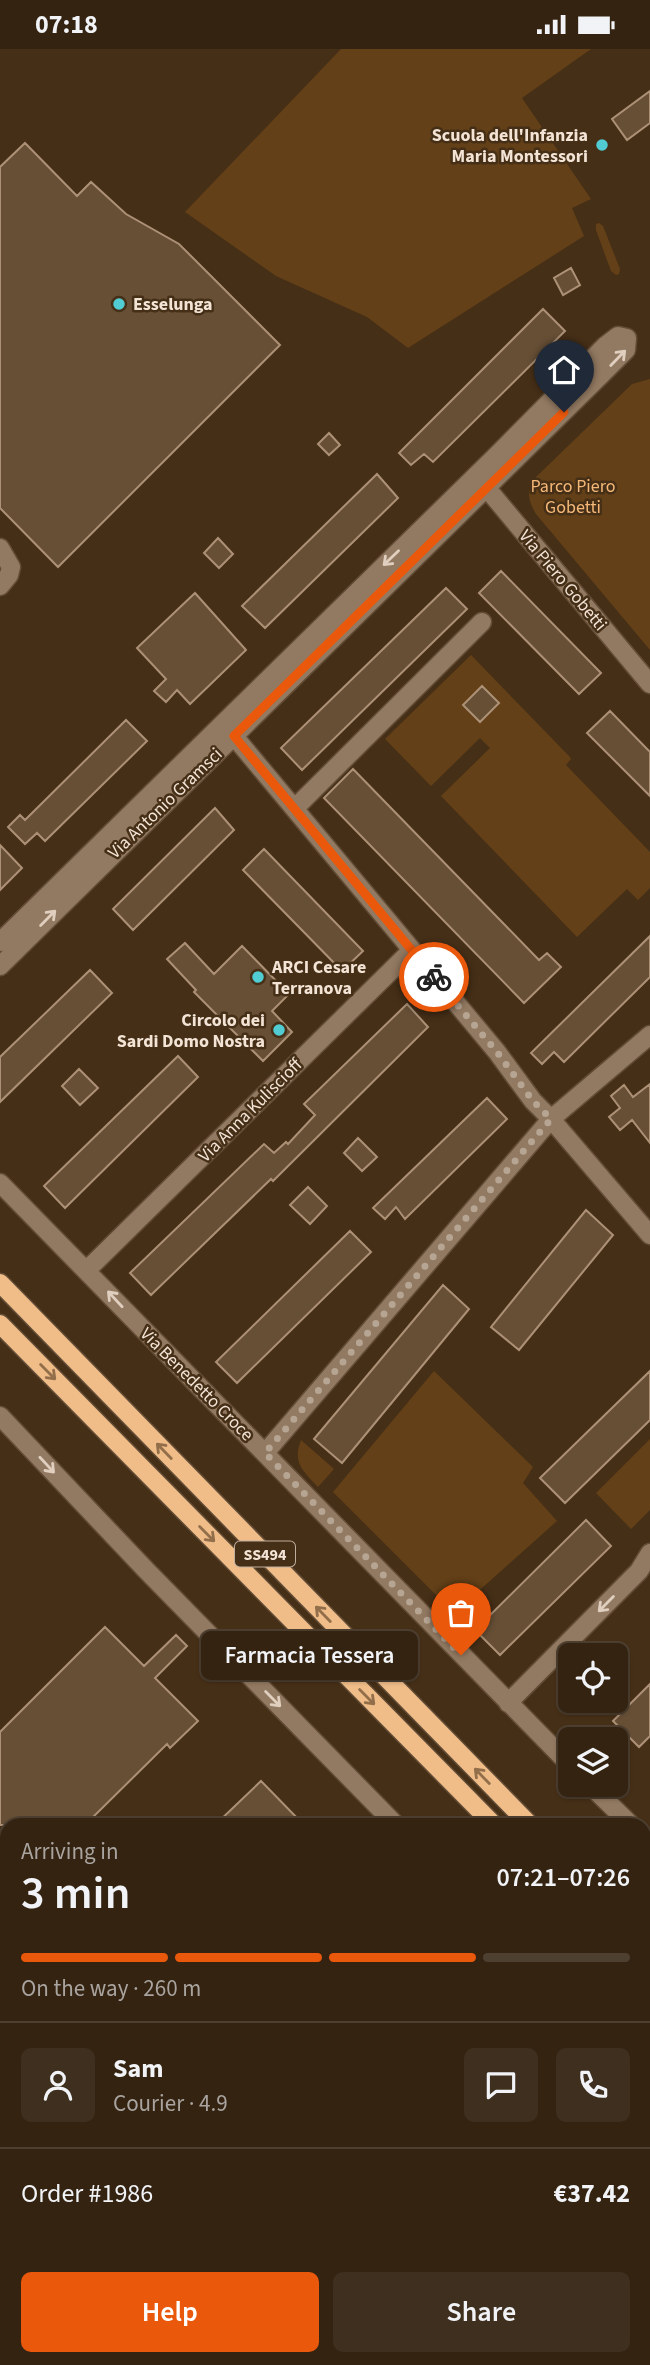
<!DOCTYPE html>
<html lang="en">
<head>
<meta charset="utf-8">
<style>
  :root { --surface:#342311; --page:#3f2f1f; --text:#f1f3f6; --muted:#a9a49f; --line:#4e4031; --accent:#ea580c }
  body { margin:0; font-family:"Source Sans 3",sans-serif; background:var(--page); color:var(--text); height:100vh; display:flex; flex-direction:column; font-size:26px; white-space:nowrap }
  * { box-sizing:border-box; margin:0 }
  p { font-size:23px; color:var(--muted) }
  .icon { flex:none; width:38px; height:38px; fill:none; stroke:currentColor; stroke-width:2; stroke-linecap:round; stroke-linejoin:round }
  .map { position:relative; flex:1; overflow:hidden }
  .panel { position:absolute; left:0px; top:1769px; width:651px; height:548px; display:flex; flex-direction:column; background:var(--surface); border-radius:21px 21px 0 0; box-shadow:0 2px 5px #0004,0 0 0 2px var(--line) }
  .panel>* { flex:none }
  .controls { position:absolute; left:558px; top:1594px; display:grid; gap:14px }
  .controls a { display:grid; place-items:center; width:70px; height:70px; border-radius:10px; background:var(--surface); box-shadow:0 2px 5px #0004,0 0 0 2px var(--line); font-size:35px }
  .pin { position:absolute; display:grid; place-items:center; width:60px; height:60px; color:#fff; margin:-72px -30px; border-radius:50% 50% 50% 0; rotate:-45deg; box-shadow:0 0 7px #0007 }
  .pin .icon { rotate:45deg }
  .courier { position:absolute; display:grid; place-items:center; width:70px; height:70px; margin:-35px; border:5px solid #ea580c; border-radius:50%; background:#fff; color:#222; box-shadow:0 2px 9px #0007 }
  .bubble { position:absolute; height:49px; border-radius:10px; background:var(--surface); box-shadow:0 2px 5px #0004,0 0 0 2px var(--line); font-size:23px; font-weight:600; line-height:49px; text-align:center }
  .overview em { font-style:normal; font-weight:600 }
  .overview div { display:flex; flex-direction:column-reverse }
  .overview { display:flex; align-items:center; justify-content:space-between; height:119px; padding:0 21px }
  h1 { font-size:46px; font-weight:600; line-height:52px }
  .bar { display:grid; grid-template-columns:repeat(4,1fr); gap:10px 7px; align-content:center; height:84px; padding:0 21px }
  .bar i { height:9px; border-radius:5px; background:var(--line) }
  .bar .active { background:var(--accent) }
  .bar p { grid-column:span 4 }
  .line { display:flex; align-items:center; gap:18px; padding:0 21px; border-top:2px solid var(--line) }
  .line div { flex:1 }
  .round { display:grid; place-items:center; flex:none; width:74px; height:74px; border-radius:10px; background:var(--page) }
  .button { display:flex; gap:14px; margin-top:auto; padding:14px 21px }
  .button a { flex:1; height:80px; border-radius:10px; background:var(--accent); color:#fff; font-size:28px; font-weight:600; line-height:80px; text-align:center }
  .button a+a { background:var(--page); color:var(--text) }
  .status { display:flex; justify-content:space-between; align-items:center; height:49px; padding:0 35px; background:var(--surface); direction:ltr }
  .status svg { height:19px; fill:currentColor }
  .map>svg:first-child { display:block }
</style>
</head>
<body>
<div class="status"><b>07:18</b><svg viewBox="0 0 49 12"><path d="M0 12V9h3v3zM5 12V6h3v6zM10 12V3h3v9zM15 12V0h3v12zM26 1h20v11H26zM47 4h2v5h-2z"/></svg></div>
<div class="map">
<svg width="650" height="2316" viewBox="0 0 650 2316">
  <rect width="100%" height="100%" fill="#462f17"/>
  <!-- green -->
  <path fill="#634017" d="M341 0H591L522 49 591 150 572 159 584 187 408 299 367 268 276 227 185 163Z
    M599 174 603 177 620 220 619 225 616 226 611 222 596 181V175Z
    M650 330V601L536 465C528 451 526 444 535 429L632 335Z
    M471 606 569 707 571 710 566 716 650 803V839L638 851 627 840 577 888 441 747 490 699 480 689 431 737 385 690Z
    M434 1322 533 1418 523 1434 557 1472 454 1564 333 1443Z
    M650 1390V1461L631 1480 596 1444Z
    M301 1391 334 1420 318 1438C303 1422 292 1414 301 1391Z"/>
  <!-- building -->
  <path fill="#674f36" stroke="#ac9176" stroke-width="2" d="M650 42V74L627 91 612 70Z
    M25 94 77 147 91 133 126 165 179 195 280 296 58 518 0 459V118Z
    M571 219 580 236 563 246 554 229Z
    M543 260 565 282 433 413 424 405 411 416 399 404Z
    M329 384 340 396 329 406 318 395Z
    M377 425 398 449 265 579 242 557Z
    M218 489 233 505 219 519 204 504Z
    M501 522 601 624 579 645 479 544Z
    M446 539 467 560 302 721 281 699Z
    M195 544 246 601 190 655 177 641 166 653 154 642 166 630 137 599Z
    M482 637 499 654 480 673 463 656Z
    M610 662 650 703V747L587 684Z
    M126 671 147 692 45 792 37 784 25 795 8 778 20 766 25 771Z
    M353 720 539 911 547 904 561 918 524 954 324 749Z
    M215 759 234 781 133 881 113 860Z
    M0 796 22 819 0 841Z
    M264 800 363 902 342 922 243 821Z
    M650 887V928L564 1013 554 1003 542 1015 531 1004Z
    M185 894 214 925 242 897 289 945 272 962 292 983 263 1012 194 943 196 941 167 910Z
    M90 921 112 944 0 1053V1008Z
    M407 955 428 978 273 1132 271 1130 151 1246 130 1224 264 1095 274 1104 286 1093 288 1095 315 1066 304 1055Z
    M178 1007 198 1028 65 1159 44 1137Z
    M79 1020 98 1039 80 1056 62 1037Z
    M650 1035V1094L632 1071 620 1081 609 1068 620 1059 611 1047 624 1036 633 1048Z
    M487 1049 507 1070 405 1170 396 1158 385 1170 373 1159Z
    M358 1089 377 1108 362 1122 344 1104Z
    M308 1138 327 1157 310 1175 290 1156Z
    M586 1161 613 1186 519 1301 491 1278Z
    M350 1182 371 1203 237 1334 216 1313Z
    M443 1236 469 1260 342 1414 314 1390Z
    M650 1322V1371L565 1454 540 1429Z
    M586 1471 611 1497 500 1606 475 1581Z
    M105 1578 144 1617 176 1586 187 1597 155 1629 198 1672 170 1699 167 1695 85 1776H0V1683Z
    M650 1635V1687L639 1698 613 1672Z
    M261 1732 304 1776H215Z"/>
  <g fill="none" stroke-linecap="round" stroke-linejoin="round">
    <!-- minor casing -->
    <g stroke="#624c36" stroke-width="21">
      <path id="minor" d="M480 431 650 635
        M0 499 11 518 9 526 0 537
        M228 680 497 1003 533 1052 551 1070 650 1186
        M295 759 482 573
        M0 893 497 406 605 297 618 287 627 289 626 301 601 326 0 917
        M0 1134 570 1716
        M87 1221 412 901
        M0 1367 145 1520 396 1776
        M265 1404 551 1070 650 986
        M508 1654 639 1522 650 1504
        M590 1736 631 1776
        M644 1790 650 1796
        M644 2029 650 2034
        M0 2070 7 2078
        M205 2310 209 2316
        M252 2310 258 2316"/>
    </g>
    <!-- major casing -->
    <g stroke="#624c36" stroke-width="21">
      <path id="major" d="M0 1234 530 1776
        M0 1275 494 1776
        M644 1893 650 1899
        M644 1929 650 1935"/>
    </g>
    <!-- minor -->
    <use href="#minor" stroke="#927961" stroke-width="18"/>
    <!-- major -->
    <use href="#major" stroke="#f0bd89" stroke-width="18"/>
  </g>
  <!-- one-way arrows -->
  <defs><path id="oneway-shaft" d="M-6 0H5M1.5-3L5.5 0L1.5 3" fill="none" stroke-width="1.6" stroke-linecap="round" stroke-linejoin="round" transform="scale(1.75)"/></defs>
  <g stroke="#e0cfbf">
    <use href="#oneway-shaft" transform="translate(618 309) rotate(-46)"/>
    <use href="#oneway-shaft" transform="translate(391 509) rotate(136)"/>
    <use href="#oneway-shaft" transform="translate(48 869) rotate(-45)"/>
    <use href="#oneway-shaft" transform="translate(115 1250) rotate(-133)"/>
    <use href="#oneway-shaft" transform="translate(47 1416) rotate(47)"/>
    <use href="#oneway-shaft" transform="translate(606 1555) rotate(135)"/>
    <use href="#oneway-shaft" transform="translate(273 1650) rotate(45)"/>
  </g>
  <g stroke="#926f4a">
    <use href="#oneway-shaft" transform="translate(48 1323) rotate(45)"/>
    <use href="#oneway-shaft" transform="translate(164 1402) rotate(-134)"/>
    <use href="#oneway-shaft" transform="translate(207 1485) rotate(45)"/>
    <use href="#oneway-shaft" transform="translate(323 1565) rotate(-134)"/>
    <use href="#oneway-shaft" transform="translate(367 1648) rotate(45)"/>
    <use href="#oneway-shaft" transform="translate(482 1727) rotate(-134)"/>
  </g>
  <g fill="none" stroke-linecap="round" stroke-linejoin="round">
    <!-- done -->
    <path stroke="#b6a593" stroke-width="7" stroke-dasharray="0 12.6" d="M434 928 497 1003 533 1052 551 1070 265 1404 461 1606"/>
    <!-- route -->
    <path stroke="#ea580c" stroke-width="9" d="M434 928 234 687 564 363"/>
  </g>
  <!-- markers -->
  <g fill="#51ccd2" stroke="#462f17" stroke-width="2.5">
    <circle cx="602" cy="96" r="7"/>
    <circle cx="119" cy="255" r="7"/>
    <circle cx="258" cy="928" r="7"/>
    <circle cx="279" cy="981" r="7"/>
  </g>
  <g text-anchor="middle" stroke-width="5" stroke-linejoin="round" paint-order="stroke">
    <!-- shield labels -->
    <rect fill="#462f17" stroke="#bfae9d" stroke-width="2" x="235" y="1492.5" width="60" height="25" rx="5"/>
    <g font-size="16" font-weight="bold" fill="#f3e4d6">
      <text x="265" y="1511">SS494</text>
    </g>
    <!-- poi labels -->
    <g font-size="18" font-weight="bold" fill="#f3e4d6" stroke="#462f17" text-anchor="end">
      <text x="588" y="92">Scuola dell'Infanzia<tspan x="588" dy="21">Maria Montessori</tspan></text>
      <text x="133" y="261" text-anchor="start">Esselunga</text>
      <text x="272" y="924" text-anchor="start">ARCI Cesare<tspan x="272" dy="21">Terranova</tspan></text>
      <text x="265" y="977">Circolo dei<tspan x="265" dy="21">Sardi Domo Nostra</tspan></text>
    </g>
    <!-- park labels -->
    <g font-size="18" fill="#f5b878" stroke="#462f17">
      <text x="573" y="443">Parco Piero<tspan x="573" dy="21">Gobetti</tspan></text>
    </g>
    <!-- street labels -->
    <g font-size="18" fill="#f3e4d6" stroke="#462f17">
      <text transform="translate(563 531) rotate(50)" y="6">Via Piero Gobetti</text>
      <text transform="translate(165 754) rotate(-44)" y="6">Via Antonio Gramsci</text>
      <text transform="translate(250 1061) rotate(-45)" y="6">Via Anna Kuliscioff</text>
      <text transform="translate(197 1335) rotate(45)" y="6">Via Benedetto Croce</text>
    </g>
  </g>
</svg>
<div class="controls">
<a><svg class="icon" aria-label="locate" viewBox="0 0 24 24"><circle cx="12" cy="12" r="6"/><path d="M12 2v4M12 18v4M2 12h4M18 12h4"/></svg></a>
<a><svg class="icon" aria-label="layers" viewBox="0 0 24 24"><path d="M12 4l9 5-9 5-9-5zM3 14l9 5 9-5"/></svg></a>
</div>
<div class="pin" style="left:461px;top:1606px;background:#ea580c"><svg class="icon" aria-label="bag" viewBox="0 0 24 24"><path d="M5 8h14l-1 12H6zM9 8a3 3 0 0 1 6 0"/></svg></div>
<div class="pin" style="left:564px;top:363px;background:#1f2937"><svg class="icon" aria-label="home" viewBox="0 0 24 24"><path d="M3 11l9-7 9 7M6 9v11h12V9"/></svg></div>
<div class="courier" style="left:434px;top:928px"><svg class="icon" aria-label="bike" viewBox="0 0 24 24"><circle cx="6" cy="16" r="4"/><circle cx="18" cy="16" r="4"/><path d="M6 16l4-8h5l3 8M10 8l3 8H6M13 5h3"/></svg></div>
<div class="bubble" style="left:201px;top:1582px;width:217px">Farmacia Tessera</div>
<section class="panel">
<div class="overview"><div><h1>3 min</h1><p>Arriving in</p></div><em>07:21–07:26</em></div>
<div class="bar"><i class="active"></i><i class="active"></i><i class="active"></i><i></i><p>On the way · 260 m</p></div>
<div class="line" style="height:126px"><a class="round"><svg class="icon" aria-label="person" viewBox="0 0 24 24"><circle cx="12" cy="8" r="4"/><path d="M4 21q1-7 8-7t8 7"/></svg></a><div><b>Sam</b><p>Courier · 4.9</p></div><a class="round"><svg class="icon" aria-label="chat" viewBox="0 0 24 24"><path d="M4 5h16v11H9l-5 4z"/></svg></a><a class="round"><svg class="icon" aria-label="phone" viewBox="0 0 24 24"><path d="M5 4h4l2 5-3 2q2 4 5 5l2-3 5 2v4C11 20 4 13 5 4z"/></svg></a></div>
<div class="line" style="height:91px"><div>Order #1986</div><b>€37.42</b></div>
<div class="button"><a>Help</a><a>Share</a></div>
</section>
</div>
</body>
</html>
